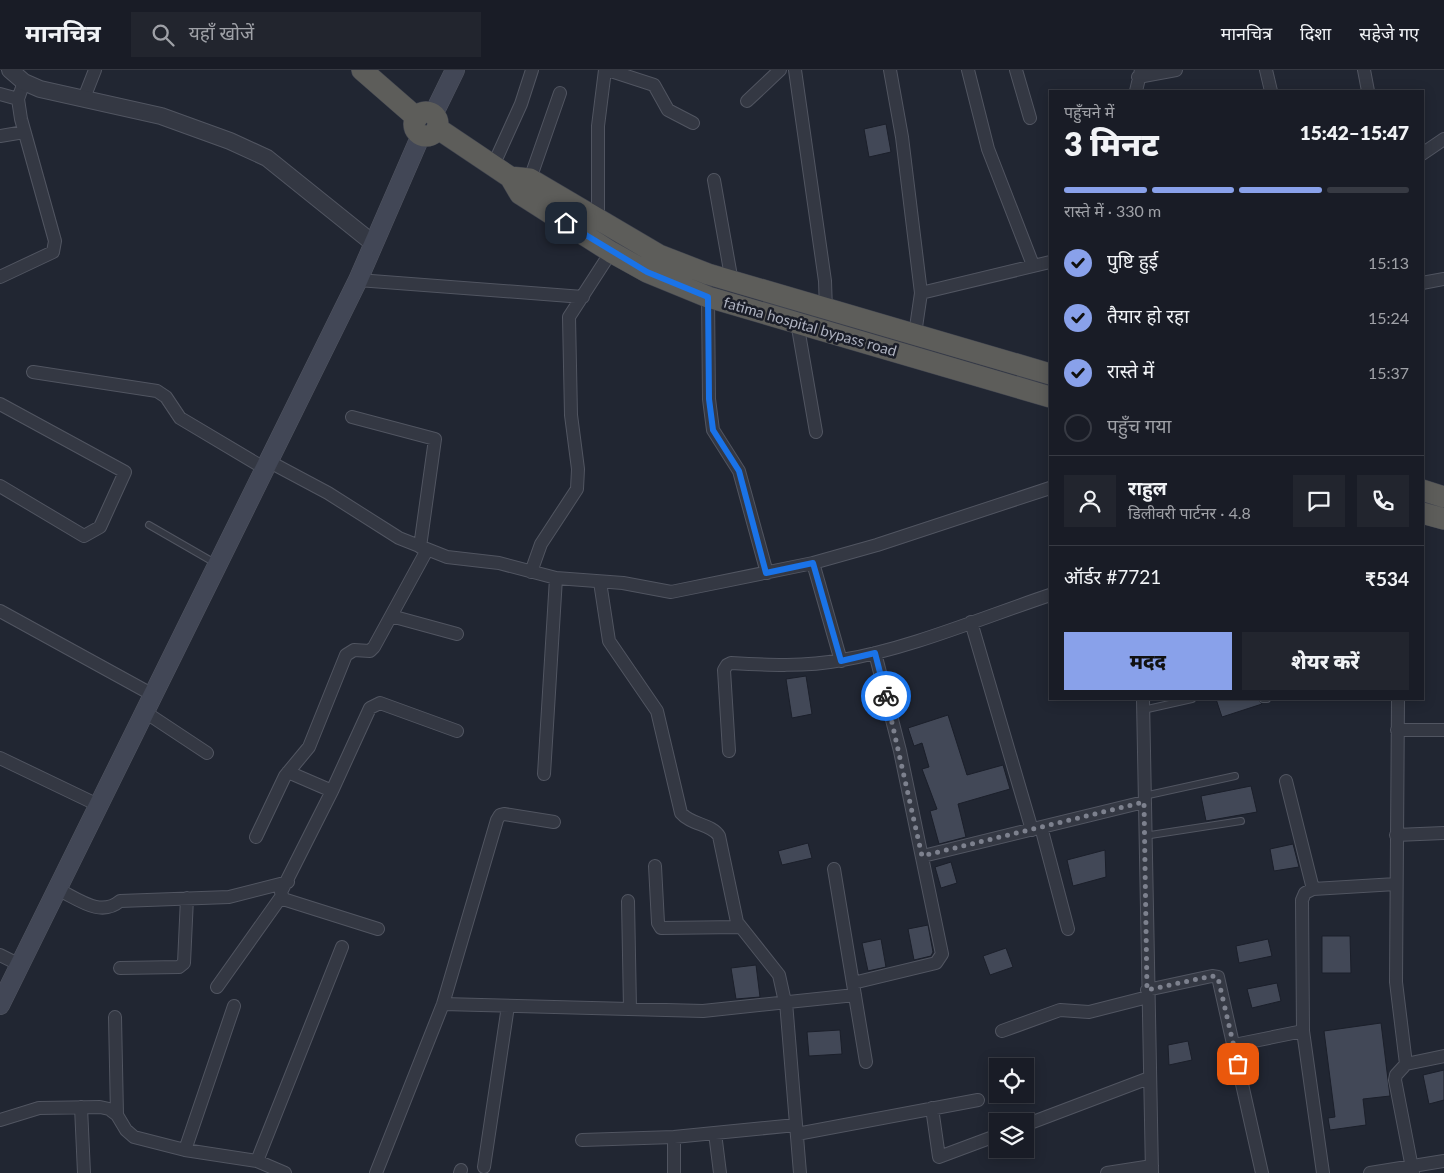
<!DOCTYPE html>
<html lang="hi">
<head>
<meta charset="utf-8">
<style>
  :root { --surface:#191c26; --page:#22252e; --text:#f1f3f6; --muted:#9fa1a7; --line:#373a43; --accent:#89a1ea }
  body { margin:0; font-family:Lato,"Noto Sans Devanagari",sans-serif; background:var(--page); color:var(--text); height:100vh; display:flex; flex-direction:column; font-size:19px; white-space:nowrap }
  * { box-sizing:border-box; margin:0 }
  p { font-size:16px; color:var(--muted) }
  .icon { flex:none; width:28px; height:28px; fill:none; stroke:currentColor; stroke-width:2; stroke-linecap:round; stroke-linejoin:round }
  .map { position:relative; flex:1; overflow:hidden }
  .sheet { position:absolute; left:1049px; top:20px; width:375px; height:610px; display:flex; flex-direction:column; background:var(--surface); border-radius:0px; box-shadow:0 2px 12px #0003,0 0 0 1px var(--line) }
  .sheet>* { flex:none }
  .fabs { position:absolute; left:989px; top:988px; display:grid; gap:10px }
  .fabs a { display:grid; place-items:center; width:45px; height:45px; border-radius:0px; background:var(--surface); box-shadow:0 2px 12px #0003,0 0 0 1px var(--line); font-size:25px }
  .pin { position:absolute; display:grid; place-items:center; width:42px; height:42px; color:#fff; margin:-21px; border-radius:10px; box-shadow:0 2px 8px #0006 }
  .courier { position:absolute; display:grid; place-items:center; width:50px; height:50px; margin:-25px; border:4px solid #1a73e8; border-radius:50%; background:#fff; color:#222; box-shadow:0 1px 6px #0007 }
  .summary em { font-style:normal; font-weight:800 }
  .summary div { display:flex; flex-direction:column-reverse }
  .summary { display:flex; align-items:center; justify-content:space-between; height:85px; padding:0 15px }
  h1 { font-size:32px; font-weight:800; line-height:38px }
  .bar { display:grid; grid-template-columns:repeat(4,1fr); gap:8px 5px; align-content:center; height:60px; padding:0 15px }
  .bar i { height:6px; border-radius:4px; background:var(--line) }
  .bar .selected { background:var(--accent) }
  .bar p { grid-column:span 4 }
  .line { display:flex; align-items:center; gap:12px; padding:0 15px; border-top:1px solid var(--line) }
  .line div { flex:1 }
  .round { display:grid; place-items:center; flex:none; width:52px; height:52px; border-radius:0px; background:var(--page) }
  ol { padding:0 15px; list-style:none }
  li { display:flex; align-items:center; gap:15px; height:55px }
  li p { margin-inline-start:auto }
  li .icon { padding:5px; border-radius:50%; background:var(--accent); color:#111; stroke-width:4 }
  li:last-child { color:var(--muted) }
  li i { width:28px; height:28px; border:2px solid var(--line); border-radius:50% }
  .action { display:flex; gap:10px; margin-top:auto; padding:10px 15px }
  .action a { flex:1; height:58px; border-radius:0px; background:var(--accent); color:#111; font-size:20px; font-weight:800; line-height:58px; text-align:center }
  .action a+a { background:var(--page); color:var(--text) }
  header { display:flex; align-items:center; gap:30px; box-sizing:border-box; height:70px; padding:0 25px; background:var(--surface); border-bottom:1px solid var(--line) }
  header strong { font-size:24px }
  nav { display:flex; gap:28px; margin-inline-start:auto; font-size:18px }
  .search { width:350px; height:45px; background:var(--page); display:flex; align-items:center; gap:12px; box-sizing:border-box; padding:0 18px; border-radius:0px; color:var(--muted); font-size:19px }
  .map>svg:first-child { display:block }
</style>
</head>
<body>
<header>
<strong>मानचित्र</strong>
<div class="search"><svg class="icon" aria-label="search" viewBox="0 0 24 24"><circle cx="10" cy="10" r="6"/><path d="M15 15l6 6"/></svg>यहाँ खोजें</div>
<nav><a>मानचित्र</a><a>दिशा</a><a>सहेजे गए</a></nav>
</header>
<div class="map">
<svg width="1444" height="1103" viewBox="0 0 1444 1103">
  <rect width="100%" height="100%" fill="#212632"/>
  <!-- building -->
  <path fill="#424857" stroke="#1b1f2a" d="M886 54 891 82 869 87 864 59Z
    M806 606 812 644 792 648 786 609Z
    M1216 629H1258L1262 634 1222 647Z
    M948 645 967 705 1003 695 1010 719 958 734 966 767 939 774 930 741 937 739 922 699 929 697 922 673 914 676 908 658Z
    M1251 716 1257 742 1206 751 1201 726Z
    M808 773 812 788 782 795 778 781Z
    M1293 774 1299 797 1274 801 1270 779Z
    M1105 780 1106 807 1073 816 1067 790Z
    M951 792 957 813 941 818 935 797Z
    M928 855 933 882 931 886 914 890 908 859Z
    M1322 866H1350L1351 903H1322Z
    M881 869 886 897 868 901 862 873Z
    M1268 869 1272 886 1239 893 1236 876Z
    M1006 878 1013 897 990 905 983 886Z
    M756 895 760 927 736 929 731 898Z
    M1277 913 1281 931 1252 938 1247 919Z
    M1381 953 1390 1026 1363 1029 1366 1055 1330 1060 1328 1048 1335 1047 1324 961Z
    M840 960 842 984 809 986 807 962Z
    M1188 971 1192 990 1169 995 1168 975Z
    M1444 1000V1030L1429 1034 1423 1005Z"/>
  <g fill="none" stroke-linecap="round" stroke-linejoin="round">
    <!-- service casing -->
    <g stroke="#515561" stroke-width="8">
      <path id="service" d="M149 455 215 493
        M1263 629H1267
        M1143 640 1192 629
        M1144 726 1235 706
        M1144 766 1241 751"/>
    </g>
    <!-- minor casing -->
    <g stroke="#515561" stroke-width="14">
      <path id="minor" d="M608 0 654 15 668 40 693 53
        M795 0 825 211 826 240
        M890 0 902 67 921 223
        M968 0 988 79 1033 195
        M1016 0 1030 48
        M1266 0 1271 21
        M1364 0 1368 21
        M1138 7 1176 0
        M1136 21 1141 0
        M0 24 18 29
        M84 28 95 0
        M747 31 780 0
        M0 66 24 62
        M1422 84 1444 69
        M493 96 521 34 532 0
        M530 109 560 23
        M714 110 732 212
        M598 149V56L605 0
        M0 207 53 182 55 171 21 49 18 29 24 12
        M358 210 583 227
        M1422 213 1444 209
        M708 227 709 329 713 360 739 401 767 503
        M797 252 816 362
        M915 264 921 223 1050 192
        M33 302 157 321 166 327 180 348 264 398
        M0 334 125 402 100 457 84 466 0 416
        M352 347 435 369 420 477
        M268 391 328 423 399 468 447 487 499 493 556 508 623 513 671 522 813 493 877 475 1050 418
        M813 493 841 591
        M531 502 541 474 577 419 578 399 571 345 569 247 611 182
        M600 512 609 571 657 641 681 743C691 755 712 754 719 766L737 852 779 905 785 932
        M0 541 153 625
        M391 546 457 564
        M971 552 1032 760
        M1143 629 1152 1103
        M1398 629 1396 912 1406 994 1444 986
        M145 642 207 683
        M1397 660H1444
        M729 681 724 600 727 595 731 593C768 595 805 597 842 590 909 579 984 547 1050 525
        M0 688 98 735
        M288 702 332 721
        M544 704 556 508
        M1286 711 1313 819
        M1041 757 1068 859
        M1396 765 1444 763
        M256 767 285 706 309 677 346 585 354 580 370 581 374 577 427 480
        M923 786 1144 732
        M655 796 658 853 661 858 739 857
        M834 799 866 992
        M57 819C77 828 100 848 120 831L229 827 288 812
        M628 831 630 939
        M378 859 283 829 281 822 332 721 370 638 380 633 457 661
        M0 885 20 895
        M120 898 179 897 184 893 187 828
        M853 913 936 893 942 884 900 681 875 583
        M217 917 281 827
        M1147 920 1212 906 1218 907 1262 1103
        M786 932 800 1103
        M443 934 703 941 855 925
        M115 947 117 1045
        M1002 961 1060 940 1089 942 1148 927
        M1234 975 1303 961
        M1406 994 1396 1005 1395 1010 1413 1103
        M81 1037 84 1103
        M932 1038 939 1087 998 1065
        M0 1050 39 1038 100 1037 109 1039 117 1045 126 1060 134 1067 185 1080 257 1091 285 1103
        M1025 1055 1149 1008
        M715 1063 720 1103
        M797 1064 978 1030
        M674 1067V1103
        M582 1070 674 1067 796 1055
        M185 1080 234 936
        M257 1091 342 877
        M484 1097 508 936
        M376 1103 443 934 497 750 500 745 504 744 554 752
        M460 1103 461 1100
        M1107 1103 1152 1096
        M1323 1103 1303 961 1302 830 1305 823 1313 819 1396 814
        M1370 1103 1444 1091"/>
    </g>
    <!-- tertiary casing -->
    <g stroke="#515561" stroke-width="18">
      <path id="tertiary" d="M10 0 24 12 40 19 161 46 230 71 267 88 374 174"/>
    </g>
    <!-- secondary casing -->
    <g stroke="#515561" stroke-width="20">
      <path id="secondary" d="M433 45 455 0
        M0 935 358 210 421 65"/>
    </g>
    <!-- trunk casing -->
    <g stroke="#3e424e" stroke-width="22">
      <path id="trunk" d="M362 0 417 48
        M414 54a12 12 0 1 1 24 0a12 12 0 1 1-24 0Z
        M437 58 510 107 520 124 611 182 647 202 708 227 1050 327
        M510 107 530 109 659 185 708 204 1050 304
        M1422 420 1444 427
        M1422 443 1444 449"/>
    </g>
    <!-- service -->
    <use href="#service" stroke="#343843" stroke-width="6"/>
    <!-- minor -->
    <use href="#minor" stroke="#343843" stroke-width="12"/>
    <!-- tertiary -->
    <use href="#tertiary" stroke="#343843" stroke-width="16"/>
    <!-- secondary -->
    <use href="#secondary" stroke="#424756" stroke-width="19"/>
    <!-- trunk -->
    <use href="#trunk" stroke="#5d5d5a" stroke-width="21"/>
  </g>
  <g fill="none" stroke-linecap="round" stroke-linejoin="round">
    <!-- done -->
    <path stroke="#7d818e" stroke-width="5" stroke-dasharray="0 9" d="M886 626 922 786 1144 732 1147 920 1212 906 1218 908 1238 994"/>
    <!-- route -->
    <path stroke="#1a73e8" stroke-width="6" d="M566 153 647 202 708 227 709 329 713 360 739 401 766 503 813 493 841 591 875 583 886 626"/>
  </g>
  <g text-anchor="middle" stroke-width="5" stroke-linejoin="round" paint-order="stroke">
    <!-- street labels -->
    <g font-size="15" fill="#aeb2c0" stroke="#1a1d28">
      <text transform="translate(810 257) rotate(16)" y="5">fatima hospital bypass road</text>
    </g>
  </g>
</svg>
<div class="fabs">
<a><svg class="icon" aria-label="locate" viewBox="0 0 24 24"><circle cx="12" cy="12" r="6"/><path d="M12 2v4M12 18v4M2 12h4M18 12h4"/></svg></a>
<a><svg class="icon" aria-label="layers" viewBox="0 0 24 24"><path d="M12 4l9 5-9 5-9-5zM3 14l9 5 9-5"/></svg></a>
</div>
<div class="pin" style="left:1238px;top:994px;background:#ea580c"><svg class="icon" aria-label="bag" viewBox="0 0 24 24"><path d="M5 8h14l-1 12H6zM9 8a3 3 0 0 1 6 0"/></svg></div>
<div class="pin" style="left:566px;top:153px;background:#1f2937"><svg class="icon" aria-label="home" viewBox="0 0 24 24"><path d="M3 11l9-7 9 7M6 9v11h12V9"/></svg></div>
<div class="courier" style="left:886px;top:626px"><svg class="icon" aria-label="bike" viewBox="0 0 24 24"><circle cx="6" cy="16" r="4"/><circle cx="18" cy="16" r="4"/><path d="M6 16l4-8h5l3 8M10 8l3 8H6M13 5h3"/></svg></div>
<section class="sheet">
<div class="summary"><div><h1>3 मिनट</h1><p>पहुँचने में</p></div><em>15:42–15:47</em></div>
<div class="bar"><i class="selected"></i><i class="selected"></i><i class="selected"></i><i></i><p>रास्ते में · 330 m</p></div>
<ol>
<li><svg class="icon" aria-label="check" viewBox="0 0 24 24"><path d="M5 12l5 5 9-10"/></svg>पुष्टि हुई<p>15:13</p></li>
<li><svg class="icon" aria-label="check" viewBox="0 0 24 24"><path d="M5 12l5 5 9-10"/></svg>तैयार हो रहा<p>15:24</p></li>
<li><svg class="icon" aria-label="check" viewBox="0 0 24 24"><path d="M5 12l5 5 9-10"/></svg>रास्ते में<p>15:37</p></li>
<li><i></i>पहुँच गया</li>
</ol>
<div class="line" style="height:90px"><a class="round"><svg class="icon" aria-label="person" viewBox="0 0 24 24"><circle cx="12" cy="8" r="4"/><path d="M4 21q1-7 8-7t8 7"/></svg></a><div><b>राहुल</b><p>डिलीवरी पार्टनर · 4.8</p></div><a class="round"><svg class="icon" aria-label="chat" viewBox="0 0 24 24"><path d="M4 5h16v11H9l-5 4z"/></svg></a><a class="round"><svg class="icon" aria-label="phone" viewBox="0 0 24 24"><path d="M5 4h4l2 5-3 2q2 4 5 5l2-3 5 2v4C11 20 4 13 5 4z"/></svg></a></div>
<div class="line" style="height:65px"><div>ऑर्डर #7721</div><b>₹534</b></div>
<div class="action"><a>मदद</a><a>शेयर करें</a></div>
</section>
</div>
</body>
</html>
